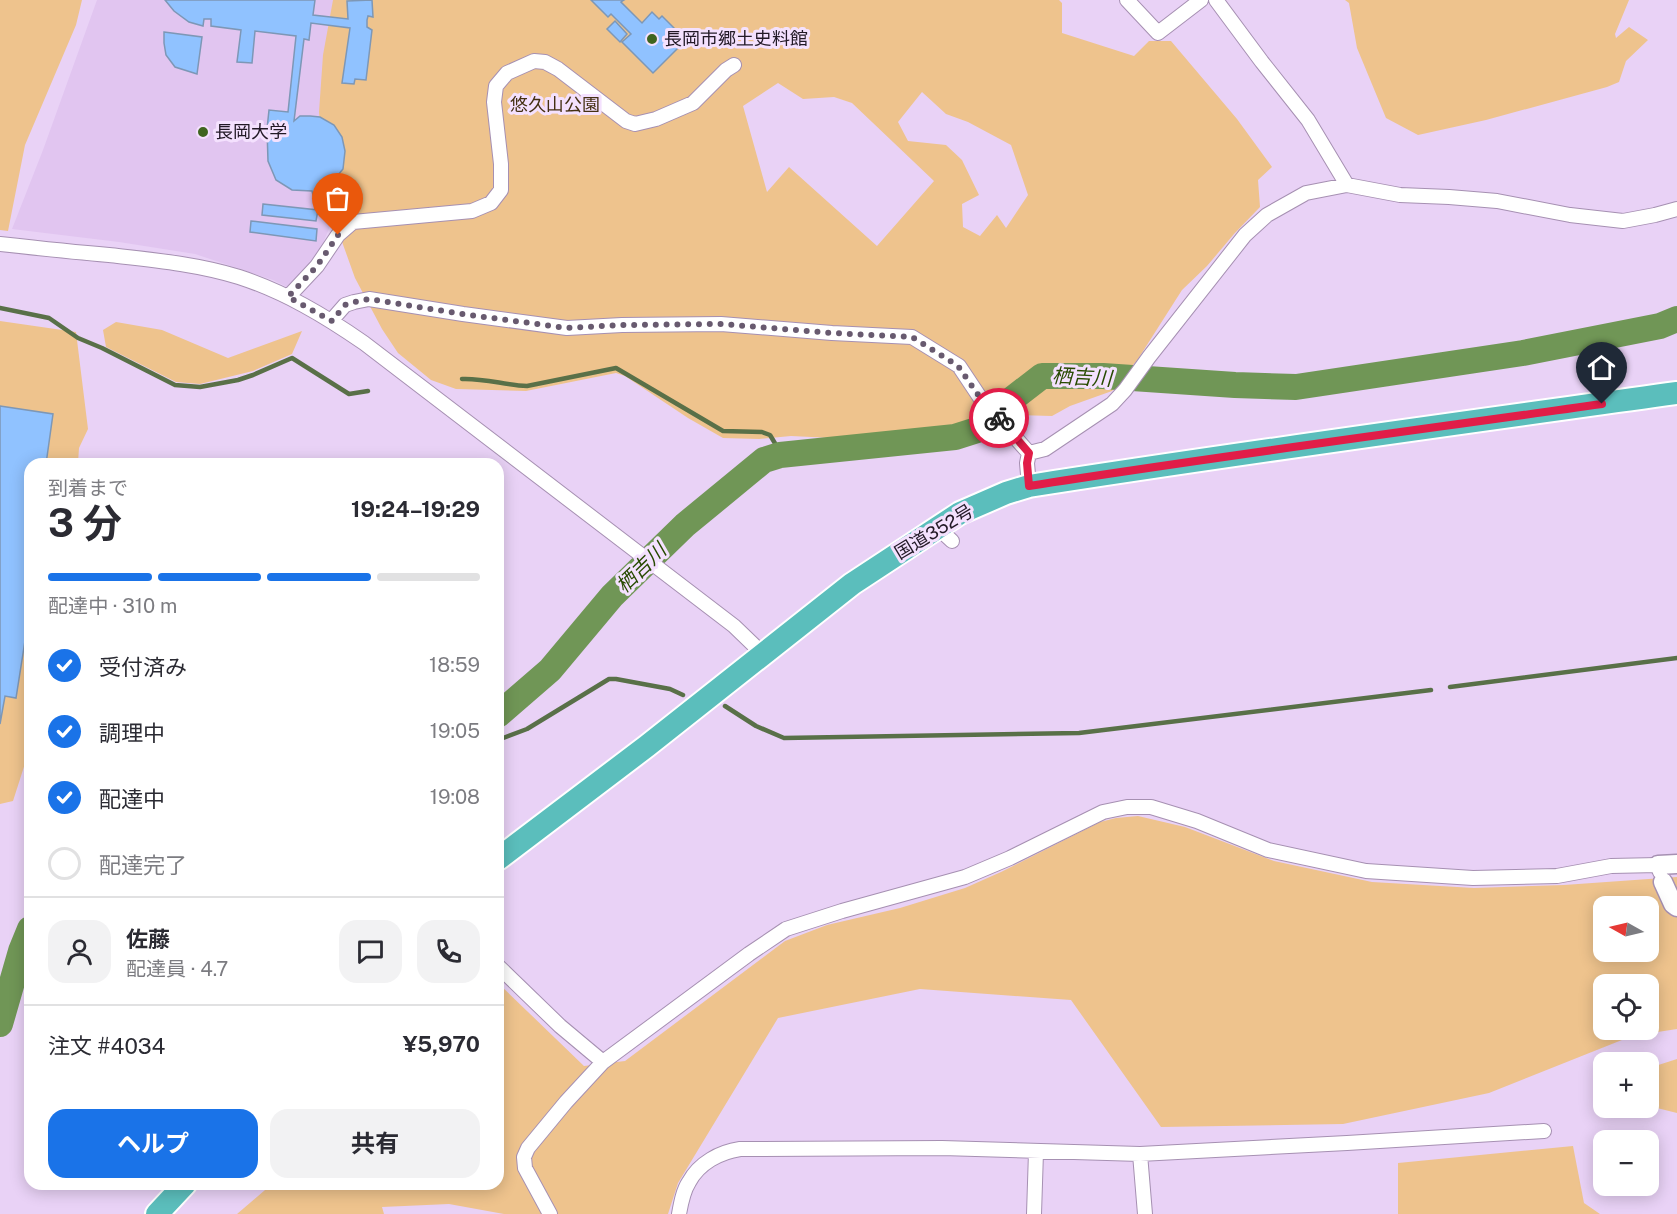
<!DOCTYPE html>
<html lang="ja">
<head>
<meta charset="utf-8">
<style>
  :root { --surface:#fff; --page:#f2f2f3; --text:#2b2b33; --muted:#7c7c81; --line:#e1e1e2; --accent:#1a73e8 }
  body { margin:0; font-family:"Public Sans","Noto Sans JP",sans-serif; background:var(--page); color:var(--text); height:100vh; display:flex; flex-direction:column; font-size:22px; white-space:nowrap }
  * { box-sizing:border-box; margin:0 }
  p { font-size:20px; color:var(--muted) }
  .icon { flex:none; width:33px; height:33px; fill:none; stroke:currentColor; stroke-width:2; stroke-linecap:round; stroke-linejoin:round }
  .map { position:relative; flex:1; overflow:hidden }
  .drawer { position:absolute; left:24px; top:458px; width:480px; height:732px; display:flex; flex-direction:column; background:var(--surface); border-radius:18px; box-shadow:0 3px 15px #0003 }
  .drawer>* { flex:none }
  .needle { width:39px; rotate:278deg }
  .controls { position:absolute; left:1593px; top:896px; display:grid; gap:12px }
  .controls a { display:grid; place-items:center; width:66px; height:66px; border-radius:12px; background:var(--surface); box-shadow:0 3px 15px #0003; font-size:30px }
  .pin { position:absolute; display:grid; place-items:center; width:51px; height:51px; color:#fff; margin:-62px -26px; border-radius:50% 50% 50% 0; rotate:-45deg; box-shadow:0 0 6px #0007 }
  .pin .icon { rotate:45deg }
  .courier { position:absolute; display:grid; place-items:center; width:60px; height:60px; margin:-30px; border:4px solid #e11d48; border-radius:50%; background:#fff; color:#222; box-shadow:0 2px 8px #0007 }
  .headline em { font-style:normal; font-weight:700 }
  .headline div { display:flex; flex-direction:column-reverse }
  .headline { display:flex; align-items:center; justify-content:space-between; height:102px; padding:0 24px }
  h1 { font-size:39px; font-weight:700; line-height:45px }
  .bar { display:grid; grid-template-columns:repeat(4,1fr); gap:9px 6px; align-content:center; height:72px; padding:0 24px }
  .bar i { height:8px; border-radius:4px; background:var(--line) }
  .bar .current { background:var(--accent) }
  .bar p { grid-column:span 4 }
  .line { display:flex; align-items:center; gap:15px; padding:0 24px; border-top:2px solid var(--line) }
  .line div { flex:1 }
  .round { display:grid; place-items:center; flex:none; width:63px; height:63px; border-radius:18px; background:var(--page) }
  ol { padding:0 24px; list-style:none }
  li { display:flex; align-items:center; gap:18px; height:66px }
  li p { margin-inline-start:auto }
  li .icon { padding:6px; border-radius:50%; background:var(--accent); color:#fff; stroke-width:4 }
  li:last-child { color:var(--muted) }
  li i { width:33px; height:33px; border:3px solid var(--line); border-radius:50% }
  .action { display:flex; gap:12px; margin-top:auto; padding:12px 24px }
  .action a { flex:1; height:69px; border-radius:18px; background:var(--accent); color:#fff; font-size:24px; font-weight:700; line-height:69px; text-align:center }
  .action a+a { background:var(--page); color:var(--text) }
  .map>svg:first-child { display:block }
</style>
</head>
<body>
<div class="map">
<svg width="1677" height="1214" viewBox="0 0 1677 1214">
  <rect width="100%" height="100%" fill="#e9d2f6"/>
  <!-- built -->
  <path fill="#e1c5f0" d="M97 0H386L337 202 329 229 313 267 293 290 273 280 195 254 119 242 12 229 43 150Z"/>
  <!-- green -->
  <path fill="#eec38d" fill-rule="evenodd" d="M0 0H82L76 25 25 145 8 231 0 230Z
    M333 0H1059L1062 3V33L1134 56 1149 41H1171L1237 119 1272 167 1258 180 1260 207 1234 234 1207 266 1182 290 1138 359 1112 391 1070 406 1052 416 1013 415 964 424H953L942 429 917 433H899L874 439 856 436 832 438 791 436 759 439 723 438 688 418 625 376 616 373 526 391 456 389 431 380 398 353 382 329 355 278 336 225 329 197 324 169 319 112 323 55ZM778 83 803 99 834 97 852 103 934 181 877 246 789 167 767 192 743 106ZM922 92 946 114 968 122 1011 145 1028 195 1006 228 997 215 980 236 963 227 962 204 979 195 962 160 946 145 908 141 898 122Z
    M1345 0H1629L1615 34 1616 38 1629 27 1648 40 1626 61 1619 82 1607 87 1486 120 1418 135 1386 118 1357 48 1349 3Z
    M0 321 76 332 88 429 79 448 78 463 30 464V748L13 801 0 804Z
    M116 322 162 330 228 358 302 331 292 354 253 371 200 384 176 382 106 347 103 330Z
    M1138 816 1185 827 1274 861 1372 882 1474 888 1564 885 1677 877V1029L1632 1036 1489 1093 1343 1124 1161 1127 1071 1000 920 989 778 1018 678 1183 668 1214H504L449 1204 382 1207 384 1214H237L272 1184H498V983L584 1066 625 1061 785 941 827 925 900 908 965 888 1001 872 1100 822 1116 818ZM1604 906H1648V951H1604ZM1604 984H1648V1029H1604Z
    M1677 1059V1113L1649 1106V1068Z
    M1573 1146 1584 1203 1600 1214H1398V1163Z"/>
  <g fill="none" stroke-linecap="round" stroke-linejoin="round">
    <!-- stream -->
    <path stroke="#597048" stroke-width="4.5" d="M0 308 49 318 78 338 102 348 175 385 200 387 238 380 253 375 292 358 349 394 368 391
      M462 379C484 378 505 385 527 386L616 368 723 431 762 432 770 435 776 445 780 455
      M1450 687 1677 658
      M725 706 756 726 784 738 1079 733 1431 690
      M498 740 527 729 609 679H616L670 689 683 695"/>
    <!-- river -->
    <path stroke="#709656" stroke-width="26" d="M498 715 550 670 612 596 685 525 764 460 780 455 955 437 977 430 1007 403 1042 376H1103L1235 385 1296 387 1523 353 1660 326 1677 319
      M0 1024 21 951 30 929"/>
  </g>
  <!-- building -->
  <path fill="#90c2ff" stroke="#7d97b6" stroke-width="1.5" d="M165 0H315L313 15 348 19 347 1 372 0 373 17 368 16 367 20V27L372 30 366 80 355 79 354 84 342 83 350 28 311 23 309 40 304 39 294 121 300 116H310L320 117 334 125 342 137 345 151 343 169 333 181 322 187 325 201 315 203 312 191 292 190 276 180 268 161 267 129 269 110 288 112 296 36 255 31 252 63 237 62 241 30 211 26V19H204L203 26 189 22 174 11Z
    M591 0H624L621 2 642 23 652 12 659 19 662 16 679 33 676 36 683 43 653 73 622 42 631 34 611 14 608 17Z
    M615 21 627 34 620 42 607 29Z
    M164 32 202 37 197 74 175 67 166 55 164 43Z
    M263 204 318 210 316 221 262 215Z
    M251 221 317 229 316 241 250 232Z
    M0 406 53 414 46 464H30V609L16 698 5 696 0 724Z"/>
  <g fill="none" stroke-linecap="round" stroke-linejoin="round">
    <!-- minor casing -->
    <g stroke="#a690b2" stroke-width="16">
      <path id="minor" d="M1127 0 1158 33 1201 0
        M1216 0 1262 62 1308 120 1347 185
        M0 244C36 248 73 252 109 255 153 260 197 264 239 277 285 292 325 316 364 343L734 626 764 655
        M288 297 317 266 338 235 353 222 472 211 491 203 501 190V164L494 102 496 86 507 73 534 61 545 62 558 69 626 121 635 124 656 119 693 103 726 70 734 65
        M331 321 345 305 354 302 369 299 463 314 567 328 622 325 721 324 832 333 912 337 959 366 981 399 1029 453
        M1029 453 1045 449 1112 404 1125 390 1149 357 1245 235 1267 215 1306 193 1347 185 1400 195 1449 197 1497 201 1570 215 1623 221 1655 215 1677 209
        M1029 486 1027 463 1029 453
        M937 527 952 541
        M498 966 560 1026 603 1062
        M1140 1154 1145 1214
        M550 1214 525 1168 524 1157 528 1148 566 1102 603 1062 749 954 786 929 842 911 965 877 1010 858 1103 812 1127 807H1151L1197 821 1268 850 1366 871 1473 878 1557 876 1611 866 1658 865 1660 872
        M679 1214C681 1203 683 1191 689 1182 699 1163 720 1152 740 1149L942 1148 1140 1154 1347 1143 1544 1131
        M1034 1214 1036 1152"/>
    </g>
    <!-- tertiary casing -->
    <g stroke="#a690b2" stroke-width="21">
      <path id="tertiary" d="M1658 865 1677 864
        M1663 882 1673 904 1677 907"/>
    </g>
    <!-- trunk casing -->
    <g stroke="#fff" stroke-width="26">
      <path id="trunk" d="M498 859 647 746 852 584 960 513 1006 493 1029 486C1245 452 1461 423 1677 393
        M157 1214 185 1184"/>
    </g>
    <!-- minor -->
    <use href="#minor" stroke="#fff" stroke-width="14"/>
    <!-- tertiary -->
    <use href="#tertiary" stroke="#fff" stroke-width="18"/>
    <!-- trunk -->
    <use href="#trunk" stroke="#5bbebc" stroke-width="22"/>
  </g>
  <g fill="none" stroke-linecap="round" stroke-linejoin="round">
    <!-- done -->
    <path stroke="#685a6f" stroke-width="6" stroke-dasharray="0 10.8" d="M338 235 317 266 288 297 332 321 345 305 354 302 369 299 462 314 567 328 622 325 721 324 832 333 912 337 958 366 981 399 999 418"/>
    <!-- route -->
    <path stroke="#e11d48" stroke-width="8" d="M999 418 1029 453 1027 463 1029 486C1220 456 1411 431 1602 404"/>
  </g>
  <!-- markers -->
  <g fill="#3f651f" stroke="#f4e1fe" stroke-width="2">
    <circle cx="652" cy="39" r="6"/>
    <circle cx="203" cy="132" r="6"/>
  </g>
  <g text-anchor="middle" stroke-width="6" stroke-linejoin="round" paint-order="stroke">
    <!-- poi labels -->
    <g font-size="18" fill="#221926" stroke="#f4e1fe" text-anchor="start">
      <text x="664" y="45">長岡市郷土史料館</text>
      <text x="215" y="138">長岡大学</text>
    </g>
    <!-- park labels -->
    <g font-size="18" fill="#443013" stroke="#f4e1fe">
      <text x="555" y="111">悠久山公園</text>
    </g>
    <!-- street labels -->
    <g font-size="18" fill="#221926" stroke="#f4e1fe">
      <text transform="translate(934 532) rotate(-31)" y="6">国道352号</text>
    </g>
    <!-- water labels -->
    <g font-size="20" font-style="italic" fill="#274a00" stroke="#f4e1fe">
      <text transform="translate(1082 377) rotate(3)" y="7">栖吉川</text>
      <text transform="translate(641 568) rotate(-44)" y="7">栖吉川</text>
    </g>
  </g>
</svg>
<div class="controls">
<a><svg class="needle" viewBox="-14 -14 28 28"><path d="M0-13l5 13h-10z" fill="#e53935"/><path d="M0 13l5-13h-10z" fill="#7c7c81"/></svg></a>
<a><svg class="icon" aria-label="locate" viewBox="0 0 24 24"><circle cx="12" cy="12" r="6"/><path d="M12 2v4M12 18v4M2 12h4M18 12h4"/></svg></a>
<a>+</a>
<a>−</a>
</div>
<div class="pin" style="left:338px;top:235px;background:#ea580c"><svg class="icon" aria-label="bag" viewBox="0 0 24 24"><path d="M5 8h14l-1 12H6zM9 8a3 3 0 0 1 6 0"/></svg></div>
<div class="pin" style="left:1602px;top:404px;background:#1f2937"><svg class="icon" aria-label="home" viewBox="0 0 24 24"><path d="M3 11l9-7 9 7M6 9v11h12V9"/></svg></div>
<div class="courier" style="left:999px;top:418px"><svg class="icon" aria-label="bike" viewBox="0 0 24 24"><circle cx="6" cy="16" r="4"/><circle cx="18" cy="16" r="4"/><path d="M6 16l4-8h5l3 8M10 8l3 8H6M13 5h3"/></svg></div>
<section class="drawer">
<div class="headline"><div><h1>3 分</h1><p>到着まで</p></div><em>19:24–19:29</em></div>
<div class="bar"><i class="current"></i><i class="current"></i><i class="current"></i><i></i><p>配達中 · 310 m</p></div>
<ol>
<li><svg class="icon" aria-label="check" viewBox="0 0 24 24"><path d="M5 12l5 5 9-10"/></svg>受付済み<p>18:59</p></li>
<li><svg class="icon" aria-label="check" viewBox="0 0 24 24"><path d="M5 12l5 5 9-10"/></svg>調理中<p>19:05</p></li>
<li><svg class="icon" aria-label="check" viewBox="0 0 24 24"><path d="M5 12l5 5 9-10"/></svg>配達中<p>19:08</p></li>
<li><i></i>配達完了</li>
</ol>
<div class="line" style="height:108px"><a class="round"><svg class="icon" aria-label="person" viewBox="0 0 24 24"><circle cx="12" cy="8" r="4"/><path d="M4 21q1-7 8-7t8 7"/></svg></a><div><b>佐藤</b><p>配達員 · 4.7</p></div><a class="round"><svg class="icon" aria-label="chat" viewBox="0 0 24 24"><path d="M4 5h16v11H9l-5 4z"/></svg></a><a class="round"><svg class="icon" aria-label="phone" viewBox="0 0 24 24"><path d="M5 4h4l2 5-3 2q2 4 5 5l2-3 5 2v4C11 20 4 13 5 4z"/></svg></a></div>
<div class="line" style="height:78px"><div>注文 #4034</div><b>¥5,970</b></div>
<div class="action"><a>ヘルプ</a><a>共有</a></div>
</section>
</div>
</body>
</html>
